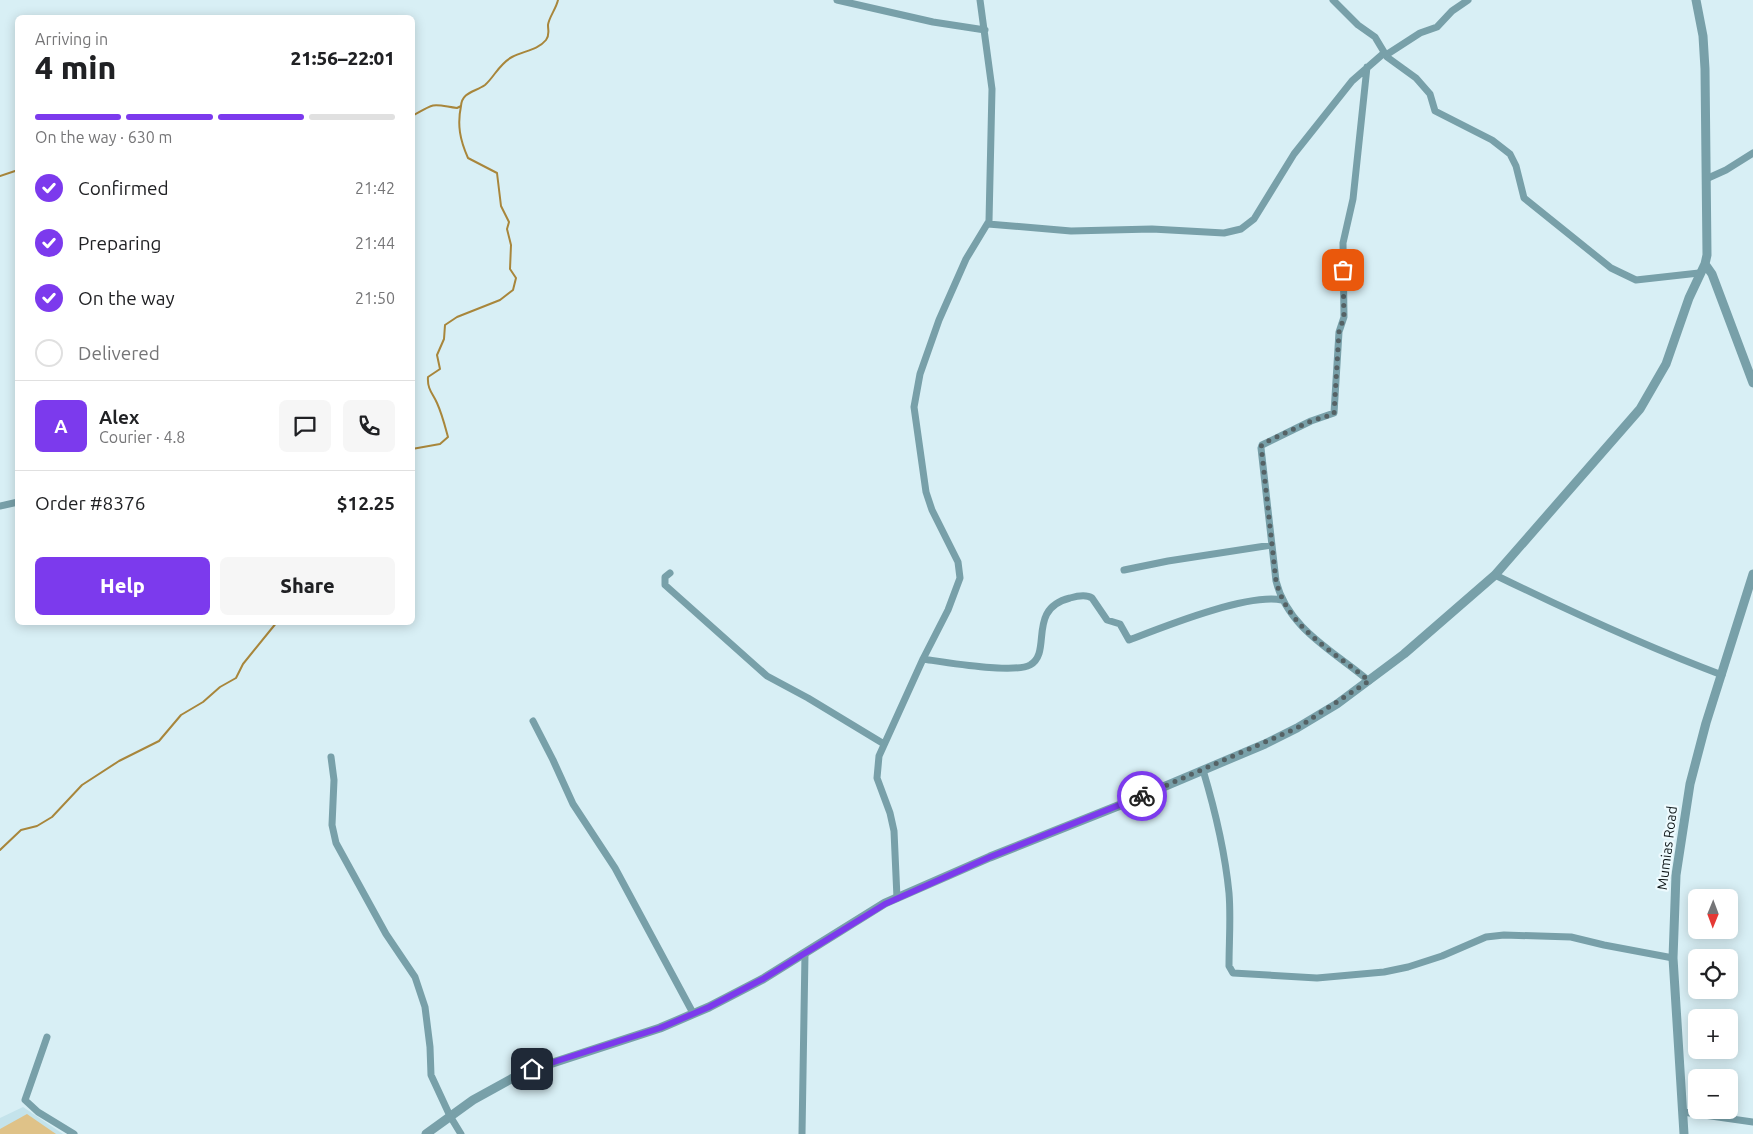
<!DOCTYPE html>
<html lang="en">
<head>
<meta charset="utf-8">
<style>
  :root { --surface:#fff; --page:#f6f6f6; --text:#202124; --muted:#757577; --line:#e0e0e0; --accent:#7c3aed }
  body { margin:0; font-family:Ubuntu,sans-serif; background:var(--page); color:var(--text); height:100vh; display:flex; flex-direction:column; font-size:19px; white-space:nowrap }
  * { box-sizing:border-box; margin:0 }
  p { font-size:16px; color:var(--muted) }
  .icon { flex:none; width:28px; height:28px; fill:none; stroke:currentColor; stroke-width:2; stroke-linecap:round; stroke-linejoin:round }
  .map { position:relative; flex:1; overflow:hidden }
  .details { position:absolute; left:15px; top:15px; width:400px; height:610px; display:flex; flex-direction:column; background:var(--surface); border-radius:8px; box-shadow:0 2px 12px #0003 }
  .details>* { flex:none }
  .needle { width:32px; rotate:181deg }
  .fabs { position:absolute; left:1688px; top:889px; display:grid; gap:10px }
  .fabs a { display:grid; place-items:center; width:50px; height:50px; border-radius:8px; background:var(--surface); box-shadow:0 2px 12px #0003; font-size:25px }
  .pin { position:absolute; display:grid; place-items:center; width:42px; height:42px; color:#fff; margin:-21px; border-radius:10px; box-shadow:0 2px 8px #0006 }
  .courier { position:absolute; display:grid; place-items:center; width:50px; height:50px; margin:-25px; border:4px solid #7c3aed; border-radius:50%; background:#fff; color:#222; box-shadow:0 1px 6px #0007 }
  .summary em { font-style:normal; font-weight:800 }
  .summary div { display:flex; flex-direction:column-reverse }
  .summary { display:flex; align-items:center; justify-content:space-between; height:85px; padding:0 20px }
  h1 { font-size:32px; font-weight:800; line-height:38px }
  .bar { display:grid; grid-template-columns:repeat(4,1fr); gap:8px 5px; align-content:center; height:60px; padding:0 20px }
  .bar i { height:6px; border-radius:4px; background:var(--line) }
  .bar .active { background:var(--accent) }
  .bar p { grid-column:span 4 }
  .line { display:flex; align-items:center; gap:12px; padding:0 20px; border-top:1px solid var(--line) }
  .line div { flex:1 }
  .round { display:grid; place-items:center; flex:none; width:52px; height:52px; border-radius:8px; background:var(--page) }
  ol { padding:0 20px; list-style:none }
  li { display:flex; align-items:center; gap:15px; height:55px }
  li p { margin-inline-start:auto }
  li .icon { padding:5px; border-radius:50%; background:var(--accent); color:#fff; stroke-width:4 }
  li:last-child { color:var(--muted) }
  li i { width:28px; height:28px; border:2px solid var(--line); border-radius:50% }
  .button { display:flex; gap:10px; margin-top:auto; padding:10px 20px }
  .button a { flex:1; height:58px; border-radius:8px; background:var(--accent); color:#fff; font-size:20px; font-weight:800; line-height:58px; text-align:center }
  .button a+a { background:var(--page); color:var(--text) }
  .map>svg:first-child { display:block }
</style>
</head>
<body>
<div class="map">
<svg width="1753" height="1134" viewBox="0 0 1753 1134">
  <rect width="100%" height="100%" fill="#d8eff5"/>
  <!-- built -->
  <path fill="#c4e3eb" d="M23 1107 63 1134H0V1118Z"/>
  <!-- green -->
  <path fill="#dfc288" d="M27 1114 56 1134H0V1129Z"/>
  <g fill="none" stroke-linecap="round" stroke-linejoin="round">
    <!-- stream -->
    <path stroke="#a8863b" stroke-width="2" d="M412 116C437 102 431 104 457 108L461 106C462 92 475 92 485 85 495 76 499 64 512 57 523 51 538 50 546 40 550 35 548 31 548 25 549 17 556 9 558 0
      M0 176 18 170
      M412 449 440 444 448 437C445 426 442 414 437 403 433 394 427 389 428 377L440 369 437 355 444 339 445 325 457 317 500 300 513 290 516 278 510 269 511 245 507 229 509 222 501 206 497 173 468 158C460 140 457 125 461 106
      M0 850 21 830 37 826 52 817 82 785 119 761 159 741 181 715 203 702 220 687 236 678 243 664 277 622"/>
    <!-- minor -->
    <path stroke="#78a0a9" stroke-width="7" d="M837 0 933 22 985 30
      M1333 0 1358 25 1375 37 1387 57 1416 78 1430 94 1435 111 1492 140 1510 154 1516 166 1524 198 1611 268 1636 280 1699 273
      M1386 55 1420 33 1437 27 1452 11 1468 0
      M1367 67 1353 199 1343 243 1344 317 1339 332 1334 413 1311 421 1262 445 1261 448 1276 581C1288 629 1334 651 1369 681
      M1706 179 1726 170 1753 153
      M988 224 1071 231 1152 229 1224 233 1241 229 1254 219 1294 154 1352 81 1384 53
      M0 506 18 502
      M1124 570 1168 561 1272 545
      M670 573 665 577V585L767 676 808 698 884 744
      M1495 575C1569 611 1644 646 1722 675
      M923 659C944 662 1013 674 1030 665 1053 652 1026 609 1070 598 1077 596 1086 594 1092 598L1107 620 1120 624 1129 640C1163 627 1247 593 1282 600
      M533 721 553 760 573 804 615 868 693 1013
      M331 757 334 780 332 825 336 843 386 934 415 977 425 1007 430 1047 431 1075 450 1116 461 1134
      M1203 770C1215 810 1225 852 1229 893 1231 917 1229 942 1229 966L1233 973 1317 978 1384 972 1408 967 1442 956 1486 937 1504 935 1571 937 1604 945 1673 958
      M897 898 894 831 890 813 877 778 879 756 923 659 948 610 960 578 958 562 932 510 926 492 914 407 920 374 939 320 966 259 989 221 992 89 980 0
      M47 1037 25 1100 38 1112 74 1134
      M1683 1112 1753 1122
      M802 1134 805 954"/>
    <!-- tertiary -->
    <path stroke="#78a0a9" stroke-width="9" d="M1705 264 1712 274 1753 383
      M426 1134 473 1100 522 1073 660 1028 709 1007 763 979 885 903 990 857 1123 804 1265 744 1297 728 1337 704 1404 654 1495 575 1640 409 1666 364 1689 298 1705 264 1707 255 1705 69 1703 36 1696 0
      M1684 1134 1673 958 1676 875 1690 784 1706 723 1753 574"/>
  </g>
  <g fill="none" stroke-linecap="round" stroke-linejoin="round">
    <!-- done -->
    <path stroke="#556265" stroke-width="5" stroke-dasharray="0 9" d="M1142 796 1297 728 1369 681C1334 651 1288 629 1276 581L1262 454 1261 446 1266 442 1311 421 1334 414 1339 332 1344 317 1343 270"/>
    <!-- route -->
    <path stroke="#7c3aed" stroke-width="6" d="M532 1069 660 1028 709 1007 763 979 885 904 990 857 1142 796"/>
  </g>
  <g text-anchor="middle" stroke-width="4.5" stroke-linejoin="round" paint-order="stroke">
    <!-- street labels -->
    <g font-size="14" fill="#0e1618" stroke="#edfafe">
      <text transform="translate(1667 848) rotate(-83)" y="5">Mumias Road</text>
    </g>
  </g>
</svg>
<div class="fabs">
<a><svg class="needle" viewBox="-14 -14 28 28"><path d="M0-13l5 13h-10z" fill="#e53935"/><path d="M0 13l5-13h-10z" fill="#757577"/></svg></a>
<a><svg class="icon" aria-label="locate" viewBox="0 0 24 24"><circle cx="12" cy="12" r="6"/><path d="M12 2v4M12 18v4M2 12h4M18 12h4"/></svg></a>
<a>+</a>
<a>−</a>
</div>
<div class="pin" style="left:1343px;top:270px;background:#ea580c"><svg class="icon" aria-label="bag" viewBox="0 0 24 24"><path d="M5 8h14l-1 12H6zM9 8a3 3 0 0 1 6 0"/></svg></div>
<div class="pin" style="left:532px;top:1069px;background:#1f2937"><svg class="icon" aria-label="home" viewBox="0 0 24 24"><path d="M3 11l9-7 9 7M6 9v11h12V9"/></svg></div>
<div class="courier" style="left:1142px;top:796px"><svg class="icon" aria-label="bike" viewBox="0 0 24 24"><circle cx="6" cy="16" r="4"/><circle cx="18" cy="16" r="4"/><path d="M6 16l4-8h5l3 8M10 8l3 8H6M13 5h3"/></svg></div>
<section class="details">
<div class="summary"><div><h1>4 min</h1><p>Arriving in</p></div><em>21:56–22:01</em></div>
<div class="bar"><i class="active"></i><i class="active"></i><i class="active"></i><i></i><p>On the way · 630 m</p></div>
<ol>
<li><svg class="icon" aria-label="check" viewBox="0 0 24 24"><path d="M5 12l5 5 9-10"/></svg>Confirmed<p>21:42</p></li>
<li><svg class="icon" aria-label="check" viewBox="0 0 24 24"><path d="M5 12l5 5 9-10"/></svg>Preparing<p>21:44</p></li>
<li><svg class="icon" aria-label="check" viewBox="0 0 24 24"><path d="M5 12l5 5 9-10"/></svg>On the way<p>21:50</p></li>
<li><i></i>Delivered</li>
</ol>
<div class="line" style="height:90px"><b class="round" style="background:var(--accent);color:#fff">A</b><div><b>Alex</b><p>Courier · 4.8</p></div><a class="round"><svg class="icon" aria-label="chat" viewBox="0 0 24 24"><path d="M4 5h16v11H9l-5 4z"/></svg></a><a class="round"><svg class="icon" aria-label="phone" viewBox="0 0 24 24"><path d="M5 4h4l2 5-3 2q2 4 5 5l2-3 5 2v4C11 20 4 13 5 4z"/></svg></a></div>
<div class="line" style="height:65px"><div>Order #8376</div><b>$12.25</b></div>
<div class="button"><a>Help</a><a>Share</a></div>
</section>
</div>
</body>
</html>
